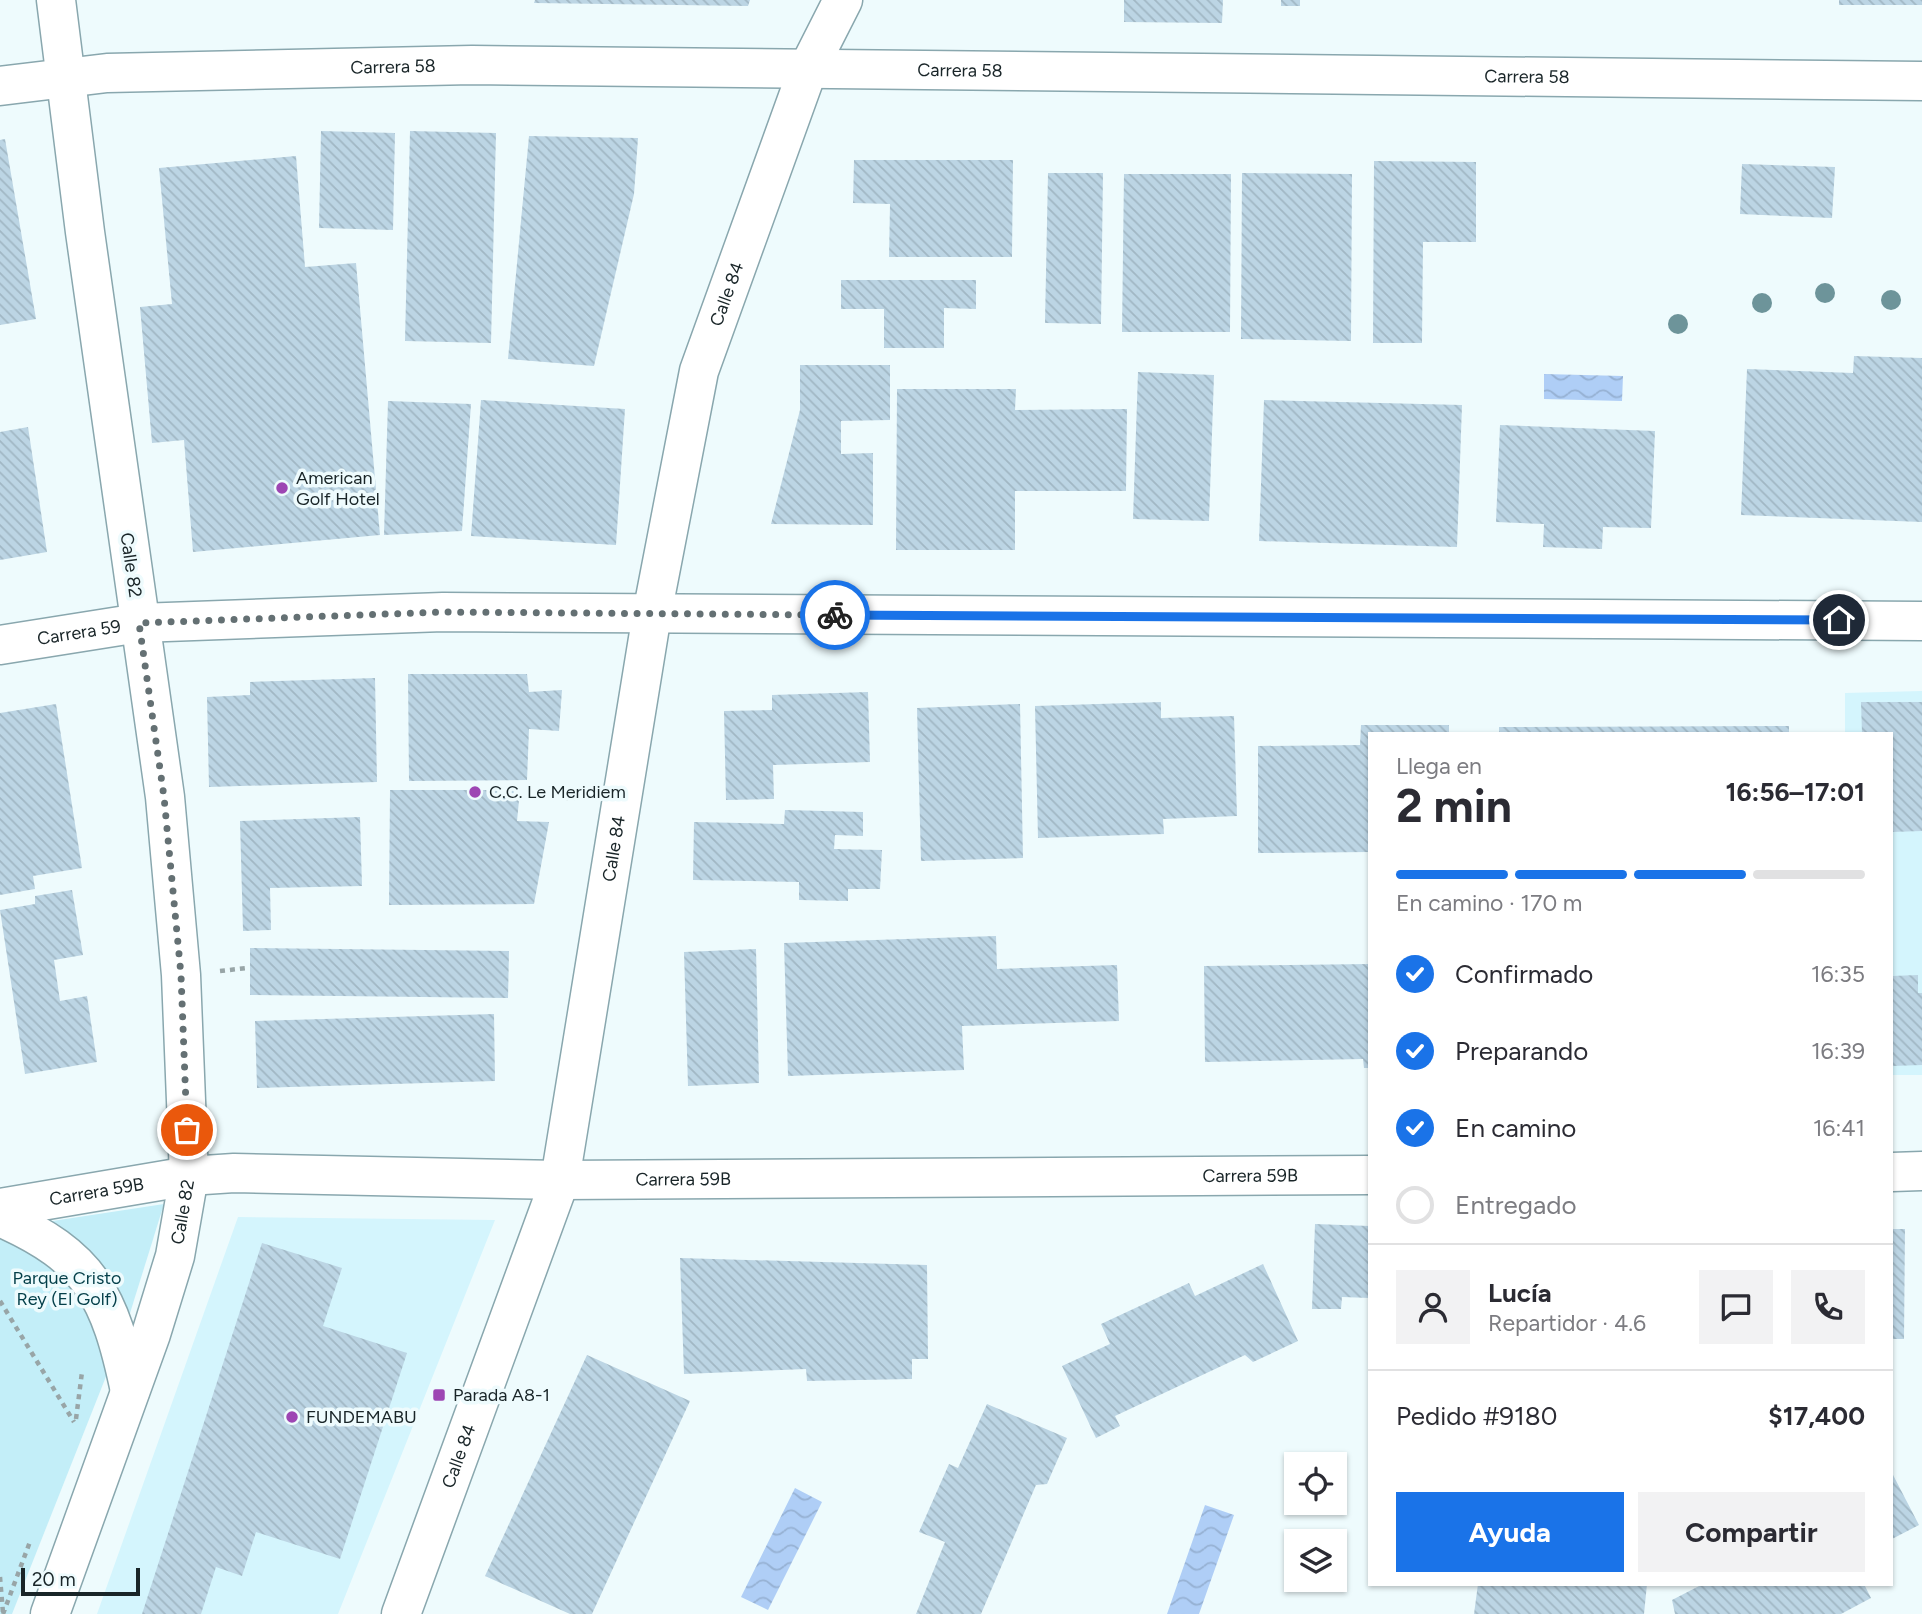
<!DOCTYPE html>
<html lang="es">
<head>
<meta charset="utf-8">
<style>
  :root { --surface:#fff; --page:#f2f2f3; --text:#2b2b33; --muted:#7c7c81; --line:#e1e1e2; --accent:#1a73e8 }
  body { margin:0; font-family:Figtree,sans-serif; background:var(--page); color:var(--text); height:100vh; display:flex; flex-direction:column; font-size:26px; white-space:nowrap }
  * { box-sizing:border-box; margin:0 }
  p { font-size:23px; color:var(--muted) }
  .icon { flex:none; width:38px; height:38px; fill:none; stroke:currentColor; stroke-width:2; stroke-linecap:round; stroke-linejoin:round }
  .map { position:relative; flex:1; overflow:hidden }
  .side { position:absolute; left:1368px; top:732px; width:525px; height:854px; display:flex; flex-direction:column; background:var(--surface); border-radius:0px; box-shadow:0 2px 5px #0004 }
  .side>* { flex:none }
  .fabs { position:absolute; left:1284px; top:1452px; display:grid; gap:14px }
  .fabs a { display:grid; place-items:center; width:63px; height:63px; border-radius:0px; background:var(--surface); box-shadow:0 2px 5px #0004; font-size:35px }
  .scale { position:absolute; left:21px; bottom:18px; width:119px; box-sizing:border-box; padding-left:7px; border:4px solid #192528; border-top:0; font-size:19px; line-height:24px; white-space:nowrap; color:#192528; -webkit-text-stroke:5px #eefbfd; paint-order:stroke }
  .pin { position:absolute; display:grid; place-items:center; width:60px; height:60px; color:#fff; margin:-30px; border:4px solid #fff; border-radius:50%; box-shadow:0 2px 7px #0007 }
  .courier { position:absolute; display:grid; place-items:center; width:70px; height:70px; margin:-35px; border:5px solid #1a73e8; border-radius:50%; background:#fff; color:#222; box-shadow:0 2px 9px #0007 }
  .headline em { font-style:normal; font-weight:700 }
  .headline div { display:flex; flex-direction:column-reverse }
  .headline { display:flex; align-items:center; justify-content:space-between; height:119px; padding:0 28px }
  h1 { font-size:46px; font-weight:700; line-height:52px }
  .bar { display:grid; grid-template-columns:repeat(4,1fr); gap:10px 7px; align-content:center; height:84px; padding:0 28px }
  .bar i { height:9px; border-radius:5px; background:var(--line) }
  .bar .selected { background:var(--accent) }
  .bar p { grid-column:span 4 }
  .line { display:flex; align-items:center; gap:18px; padding:0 28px; border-top:2px solid var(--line) }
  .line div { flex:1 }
  .round { display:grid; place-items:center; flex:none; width:74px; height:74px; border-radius:0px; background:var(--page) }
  ol { padding:0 28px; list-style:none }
  li { display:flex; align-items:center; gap:21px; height:77px }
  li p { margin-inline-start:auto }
  li .icon { padding:7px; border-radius:50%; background:var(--accent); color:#fff; stroke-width:4 }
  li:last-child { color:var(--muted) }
  li i { width:38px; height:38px; border:4px solid var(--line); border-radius:50% }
  .primary-button { display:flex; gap:14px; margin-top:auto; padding:14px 28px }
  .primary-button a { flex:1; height:80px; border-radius:0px; background:var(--accent); color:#fff; font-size:28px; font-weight:700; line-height:80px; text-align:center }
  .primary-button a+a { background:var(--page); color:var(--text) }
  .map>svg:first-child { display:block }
</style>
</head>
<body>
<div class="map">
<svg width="1922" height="1614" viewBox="0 0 1922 1614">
  <defs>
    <pattern id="water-waves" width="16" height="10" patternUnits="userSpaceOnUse" patternTransform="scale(1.75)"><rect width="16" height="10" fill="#afcef6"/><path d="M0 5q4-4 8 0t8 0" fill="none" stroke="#96b1d3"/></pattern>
    <pattern id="building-back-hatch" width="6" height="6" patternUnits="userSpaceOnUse" patternTransform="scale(1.75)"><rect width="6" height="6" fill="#bcd5e4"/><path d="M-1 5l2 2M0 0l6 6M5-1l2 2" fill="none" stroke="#a1b7c4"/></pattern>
  </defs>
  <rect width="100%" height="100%" fill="#eefbfd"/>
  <!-- built -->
  <path fill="#d4f5fd" d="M1922 691V1075H1892V733H1845V693Z
    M238 1217 495 1220 338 1614H97Z"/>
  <!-- park -->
  <path fill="#c3eef8" d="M164 1204 126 1326 12 1614H0V1229Z"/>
  <!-- water -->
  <path fill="url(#water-waves)" d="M1544 374 1623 376 1622 401 1544 399Z
    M795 1488 822 1502 768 1610 741 1597Z
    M1205 1505 1234 1515 1199 1614H1167Z"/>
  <!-- building -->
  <path fill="url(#building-back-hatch)" d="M535 0H750L748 6 534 3Z
    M1124 0H1223L1222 23 1124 22Z
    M1281 0H1300V6H1281Z
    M1839 0H1922V5H1839Z
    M321 131 395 133 393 230 319 228Z
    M410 131 496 133 491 343 405 341Z
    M529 136 638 138 634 194 594 366 508 359Z
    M5 139 36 319 0 325V140Z
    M296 156 305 267 356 263 380 535 193 552 184 440 152 443 140 307 172 304 159 168Z
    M854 160H1013L1012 257H889L890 204 853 203Z
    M1374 161 1476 162V242H1423L1422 343H1373Z
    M1742 164 1835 167 1832 218 1740 214Z
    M1048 173H1103L1101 324 1045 323Z
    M1242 173 1352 174 1351 341 1241 339Z
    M1124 174H1231L1230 332H1122Z
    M841 280H976V309L944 308V348H884V309H841Z
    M1854 356 1922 358V522L1741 515 1747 369 1853 373Z
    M800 365H890V420L841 421V454L873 453V525L771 524 800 410Z
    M1138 372 1214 375 1209 521 1133 519Z
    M897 389H1016L1015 410 1127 409 1126 491H1015V550H896Z
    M481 400 625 409 616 545 471 536Z
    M1264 400 1462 405 1457 547 1259 541Z
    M388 401 471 404 462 531 384 535Z
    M1500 425 1655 431 1651 528 1603 527 1602 549 1543 547 1544 524 1496 522Z
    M28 427 47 552 0 560V432Z
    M408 674H527L529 692 562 690 559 731 529 729 527 780 409 781Z
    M375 678 377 782 209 787 207 697 250 695V682Z
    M868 692 870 762 773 765 774 799 726 800 724 711 772 710V695Z
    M1161 702V718L1234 716 1237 816 1163 819 1164 834 1038 838 1035 706Z
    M1861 702H1922V831L1892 832V733H1862Z
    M56 704 82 868 33 876 35 889 0 895V713Z
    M1020 704 1023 858 921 861 917 708Z
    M1361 725H1449V733H1370V852L1258 853V746L1360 745Z
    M1789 726V733H1499V727Z
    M390 790H520L517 821 549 822 534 904 389 905Z
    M785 810 863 812V836L835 835 834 849 882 850 880 889H848V901L799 900V882L693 880 694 822 784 824Z
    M360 817 362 886 270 888 271 930 243 931 240 821Z
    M72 890 83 955 54 960 60 1001 87 996 97 1062 25 1074 0 910 35 904V896Z
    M996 936 997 969 1117 965 1119 1021 962 1026 964 1070 788 1076 784 943Z
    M250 948 509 951 508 998 250 995Z
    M756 949 759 1083 688 1086 684 952Z
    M1370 964V1068H1364L1363 1059 1205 1062 1204 966Z
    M1918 975V993H1922V1065L1892 1066V976Z
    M494 1014 495 1081 257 1088 255 1021Z
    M1315 1224 1370 1226V1298L1342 1297 1341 1309H1312Z
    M1892 1229H1905L1904 1339H1892Z
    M262 1243 342 1268 323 1326 407 1353 340 1559 256 1532 242 1576 216 1567 201 1614H142Z
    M680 1258 927 1265 928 1359H912V1379L807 1381 806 1369 684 1374Z
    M1263 1264 1298 1341 1253 1362 1245 1355 1115 1416 1120 1426 1096 1438 1062 1366 1110 1344 1101 1324 1189 1283 1195 1296Z
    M587 1355 690 1401 592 1614H570L485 1576Z
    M987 1404 1067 1438 1047 1484 1036 1485 981 1614H916L945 1542 919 1532 949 1464 958 1468Z
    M1892 1473 1919 1525 1892 1539Z
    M1478 1584H1647L1644 1614H1474Z
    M1703 1584H1864L1871 1598 1841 1614H1675L1672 1600Z"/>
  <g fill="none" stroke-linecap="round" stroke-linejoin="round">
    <!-- minor casing -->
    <g stroke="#89a7ae" stroke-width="41">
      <g id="minor">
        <path id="s1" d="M0 86 107 73 472 65 1922 81"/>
        <path id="s2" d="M0 645 139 623 443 612 1922 621"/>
        <path d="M1892 1172 1922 1171"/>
        <path id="s3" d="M0 1208 189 1176 234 1173 560 1180 1370 1175"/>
        <path d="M0 1217C91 1257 110 1296 130 1391"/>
        <path id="s4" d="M50 1614 151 1334 175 1256 189 1176 181 975 165 797 85 232 56 0"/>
        <path id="s5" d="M401 1614 560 1180 652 614 699 371 808 69 843 0"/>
      </g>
    </g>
    <!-- path -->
    <path stroke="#98a5a7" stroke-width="4.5" stroke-dasharray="5 5" stroke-linecap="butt" d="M563 798 583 799
      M220 971 247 968
      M0 1301 74 1422
      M76 1419 82 1372
      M0 1577 3 1613
      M3 1614 31 1539"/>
    <!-- minor -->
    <use href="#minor" stroke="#fff" stroke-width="38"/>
  </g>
  <!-- trees -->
  <g fill="#6d949a">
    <circle cx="1825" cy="293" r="10"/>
    <circle cx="1891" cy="300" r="10"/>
    <circle cx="1762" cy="303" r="10"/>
    <circle cx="1678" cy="324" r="10"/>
  </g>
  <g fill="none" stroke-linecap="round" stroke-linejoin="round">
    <!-- done -->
    <path stroke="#647073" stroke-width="7" stroke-dasharray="0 12.6" d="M187 1130 181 975 164 797 139 623 443 612 835 615"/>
    <!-- route -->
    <path stroke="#1a73e8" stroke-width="9" d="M835 615 1839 620"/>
  </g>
  <!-- markers -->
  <g fill="#9d46b3" stroke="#eefbfd" stroke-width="2.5">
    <circle cx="282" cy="488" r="7"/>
    <circle cx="475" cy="792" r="7"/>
    <rect x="432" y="1388" width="14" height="14" rx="3.5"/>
    <circle cx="292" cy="1417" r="7"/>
  </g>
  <g text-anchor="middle" stroke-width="7" stroke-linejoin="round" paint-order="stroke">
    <!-- street labels -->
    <g font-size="18" fill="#192528" stroke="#eefbfd">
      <text dy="6" stroke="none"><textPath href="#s1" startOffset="394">Carrera 58</textPath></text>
      <text dy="6" stroke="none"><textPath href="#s1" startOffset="961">Carrera 58</textPath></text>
      <text dy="6" stroke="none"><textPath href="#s1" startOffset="1528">Carrera 58</textPath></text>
      <text dy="6" stroke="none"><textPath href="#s5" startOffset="1365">Calle 84</textPath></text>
      <text transform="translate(131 565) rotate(82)" y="6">Calle 82</text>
      <text dy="6" stroke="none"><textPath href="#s2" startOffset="80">Carrera 59</textPath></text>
      <text dy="6" stroke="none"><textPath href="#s5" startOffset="798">Calle 84</textPath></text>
      <text dy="6" stroke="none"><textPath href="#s3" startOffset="1253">Carrera 59B</textPath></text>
      <text dy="6" stroke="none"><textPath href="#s3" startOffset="686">Carrera 59B</textPath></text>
      <text dy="6" stroke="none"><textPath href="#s3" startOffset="98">Carrera 59B</textPath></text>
      <text dy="6" stroke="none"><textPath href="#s4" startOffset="424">Calle 82</textPath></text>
      <text dy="6" stroke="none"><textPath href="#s5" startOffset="168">Calle 84</textPath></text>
    </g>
    <!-- poi labels -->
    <g font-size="18" fill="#192528" stroke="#eefbfd" text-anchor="start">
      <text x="296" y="484">American<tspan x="296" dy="21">Golf Hotel</tspan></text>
      <text x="489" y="798">C.C. Le Meridiem</text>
      <text x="453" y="1401">Parada A8-1</text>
      <text x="306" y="1423">FUNDEMABU</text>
    </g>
    <!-- park labels -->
    <g font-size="18" fill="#043f49" stroke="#eefbfd">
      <text x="67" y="1284">Parque Cristo<tspan x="67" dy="21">Rey (El Golf)</tspan></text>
    </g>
  </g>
</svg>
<div class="fabs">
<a><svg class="icon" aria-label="locate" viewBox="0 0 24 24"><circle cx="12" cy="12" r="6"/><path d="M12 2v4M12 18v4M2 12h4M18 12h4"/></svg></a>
<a><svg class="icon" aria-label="layers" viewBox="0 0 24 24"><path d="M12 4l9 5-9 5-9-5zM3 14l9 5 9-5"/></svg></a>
</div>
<div class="scale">20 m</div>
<div class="pin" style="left:187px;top:1130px;background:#ea580c"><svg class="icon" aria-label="bag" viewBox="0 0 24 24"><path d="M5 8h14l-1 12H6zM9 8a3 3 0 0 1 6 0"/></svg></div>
<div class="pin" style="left:1839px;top:620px;background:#1f2937"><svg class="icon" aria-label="home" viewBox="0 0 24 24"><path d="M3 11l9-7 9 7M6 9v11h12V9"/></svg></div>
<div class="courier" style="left:835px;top:615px"><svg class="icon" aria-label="bike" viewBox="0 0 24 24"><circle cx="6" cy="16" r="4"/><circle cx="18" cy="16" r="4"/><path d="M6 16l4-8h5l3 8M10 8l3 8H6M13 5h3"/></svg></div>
<section class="side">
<div class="headline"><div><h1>2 min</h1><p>Llega en</p></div><em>16:56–17:01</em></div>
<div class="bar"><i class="selected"></i><i class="selected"></i><i class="selected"></i><i></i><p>En camino · 170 m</p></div>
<ol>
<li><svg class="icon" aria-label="check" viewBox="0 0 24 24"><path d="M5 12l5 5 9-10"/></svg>Confirmado<p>16:35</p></li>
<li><svg class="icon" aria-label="check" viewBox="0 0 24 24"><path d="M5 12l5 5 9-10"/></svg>Preparando<p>16:39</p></li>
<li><svg class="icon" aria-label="check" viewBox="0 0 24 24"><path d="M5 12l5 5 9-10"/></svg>En camino<p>16:41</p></li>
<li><i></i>Entregado</li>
</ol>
<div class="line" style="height:126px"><a class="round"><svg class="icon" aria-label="person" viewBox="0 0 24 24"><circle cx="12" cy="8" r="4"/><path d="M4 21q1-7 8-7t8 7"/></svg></a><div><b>Lucía</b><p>Repartidor · 4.6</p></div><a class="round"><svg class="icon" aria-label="chat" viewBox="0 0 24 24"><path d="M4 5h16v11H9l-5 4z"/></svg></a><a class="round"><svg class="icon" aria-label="phone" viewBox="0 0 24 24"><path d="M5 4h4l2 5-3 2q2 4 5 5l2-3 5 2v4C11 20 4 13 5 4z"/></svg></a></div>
<div class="line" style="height:91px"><div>Pedido #9180</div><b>$17,400</b></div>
<div class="primary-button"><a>Ayuda</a><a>Compartir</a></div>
</section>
</div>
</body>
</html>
